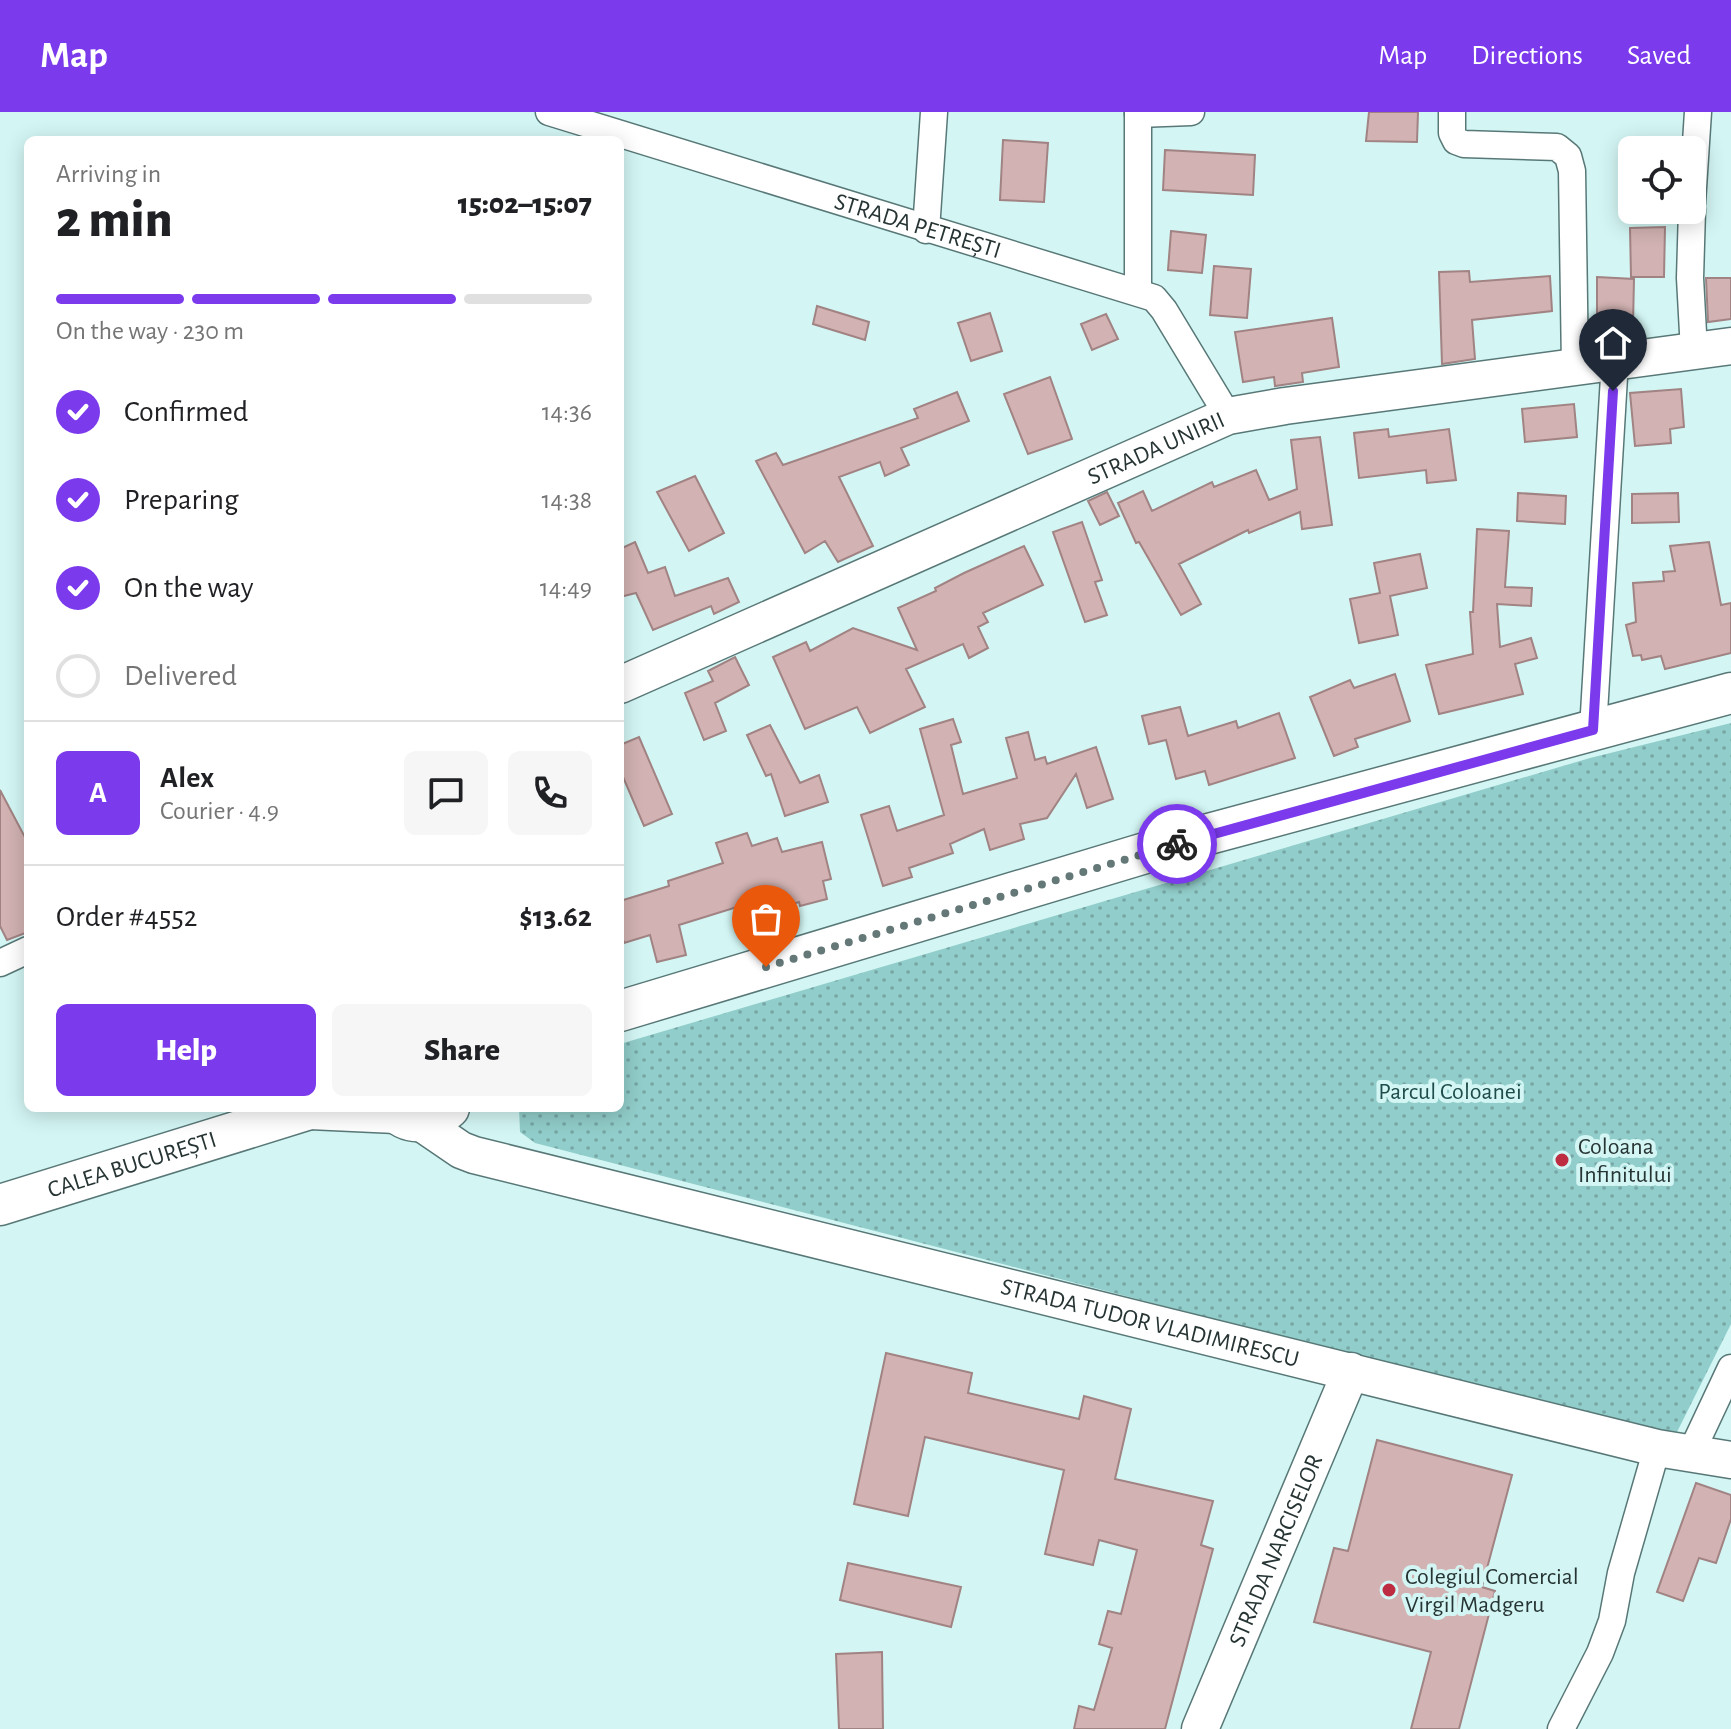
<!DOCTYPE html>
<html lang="en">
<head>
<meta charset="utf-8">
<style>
  :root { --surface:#fff; --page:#f6f6f6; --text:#202124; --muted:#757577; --line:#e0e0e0; --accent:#7c3aed }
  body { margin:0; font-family:"Alegreya Sans",sans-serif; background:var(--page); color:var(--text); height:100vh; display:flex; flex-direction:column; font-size:30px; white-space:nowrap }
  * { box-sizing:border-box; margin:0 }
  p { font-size:26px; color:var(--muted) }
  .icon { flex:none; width:44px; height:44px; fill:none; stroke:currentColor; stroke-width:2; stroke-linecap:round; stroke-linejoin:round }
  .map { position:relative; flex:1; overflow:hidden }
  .drawer { position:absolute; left:24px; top:24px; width:600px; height:976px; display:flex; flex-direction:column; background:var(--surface); border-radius:12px; box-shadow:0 4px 20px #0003 }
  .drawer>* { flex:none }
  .fabs { position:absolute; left:1618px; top:24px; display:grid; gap:16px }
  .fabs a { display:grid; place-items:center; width:88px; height:88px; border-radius:12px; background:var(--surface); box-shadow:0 4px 20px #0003; font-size:40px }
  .pin { position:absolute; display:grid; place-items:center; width:68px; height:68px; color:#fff; margin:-82px -34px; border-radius:50% 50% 50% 0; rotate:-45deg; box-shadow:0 0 8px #0007 }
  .pin .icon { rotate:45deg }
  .courier { position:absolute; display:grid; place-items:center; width:80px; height:80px; margin:-40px; border:6px solid #7c3aed; border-radius:50%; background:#fff; color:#222; box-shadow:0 2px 10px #0007 }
  .summary em { font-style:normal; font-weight:800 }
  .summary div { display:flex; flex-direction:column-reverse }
  .summary { display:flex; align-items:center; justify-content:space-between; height:136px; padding:0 32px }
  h1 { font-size:52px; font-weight:800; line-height:60px }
  .bar { display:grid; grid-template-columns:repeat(4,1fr); gap:12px 8px; align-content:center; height:96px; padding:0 32px }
  .bar i { height:10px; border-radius:6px; background:var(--line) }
  .bar .active { background:var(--accent) }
  .bar p { grid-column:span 4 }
  .line { display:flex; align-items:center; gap:20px; padding:0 32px; border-top:2px solid var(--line) }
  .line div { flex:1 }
  .round { display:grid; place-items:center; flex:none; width:84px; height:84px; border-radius:12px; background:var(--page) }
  ol { padding:0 32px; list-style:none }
  li { display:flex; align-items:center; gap:24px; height:88px }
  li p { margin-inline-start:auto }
  li .icon { padding:8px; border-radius:50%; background:var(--accent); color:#fff; stroke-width:4 }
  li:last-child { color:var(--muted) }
  li i { width:44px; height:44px; border:4px solid var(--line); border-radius:50% }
  .cta { display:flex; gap:16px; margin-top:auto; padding:16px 32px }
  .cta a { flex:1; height:92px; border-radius:12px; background:var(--accent); color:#fff; font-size:32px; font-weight:800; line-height:92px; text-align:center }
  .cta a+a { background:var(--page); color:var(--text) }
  header { display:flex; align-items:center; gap:48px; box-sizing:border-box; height:112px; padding:0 40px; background:var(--accent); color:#fff }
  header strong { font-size:38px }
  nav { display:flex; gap:44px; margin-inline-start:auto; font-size:28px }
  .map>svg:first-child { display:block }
</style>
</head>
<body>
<header>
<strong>Map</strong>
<nav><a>Map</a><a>Directions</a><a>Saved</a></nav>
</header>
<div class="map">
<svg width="1731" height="1617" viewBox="0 0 1731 1617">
  <defs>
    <pattern id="park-dots" width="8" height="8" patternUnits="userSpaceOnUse" patternTransform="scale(2)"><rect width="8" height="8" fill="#91cdca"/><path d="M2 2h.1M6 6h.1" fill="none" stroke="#76a7a5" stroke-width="1.8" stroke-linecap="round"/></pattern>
  </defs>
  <rect width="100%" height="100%" fill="#d3f6f4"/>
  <!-- park -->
  <path fill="url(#park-dots)" d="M1731 611V1212L1674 1326 535 1031 520 1020 519 996H620V932L1590 646Z"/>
  <!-- building -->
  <path fill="#d2b2b2" stroke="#a18383" stroke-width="2" d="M1369 0H1418L1417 30 1366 29Z
    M1003 28 1048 31 1044 90 1000 88Z
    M1165 38 1255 43 1253 83 1163 78Z
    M1665 115 1664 165H1631L1630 116Z
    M1171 119 1206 123 1202 161 1168 158Z
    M1214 154 1251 157 1247 206 1210 203Z
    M1469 159 1470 170 1550 164 1552 199 1472 208 1475 247 1442 252 1439 160Z
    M1597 165 1634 167 1633 213 1597 212Z
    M1706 166H1731V207L1708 210Z
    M817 194 869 210 865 228 813 212Z
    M990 201 1002 239 971 249 958 211Z
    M1106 202 1118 227 1092 238 1081 212Z
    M1332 206 1339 255 1302 261 1303 270 1275 274 1274 265 1243 270 1235 220Z
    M1050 265 1072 327 1028 342 1004 282Z
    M1681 277 1684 315 1670 317 1671 331 1635 334 1630 281Z
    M957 280 969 309 901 336 909 353 885 364 880 350 839 365 873 434 838 450 825 429 805 441 756 349 776 341 783 353 918 306 914 297Z
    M1574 292 1577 325 1525 330 1522 297Z
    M1388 317 1389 325 1449 317 1456 368 1427 371 1426 358 1359 366 1354 321Z
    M1320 325 1332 413 1302 417 1300 400 1249 421 1248 418 1179 452 1201 492 1181 503 1139 430 1136 431 1118 391 1143 379 1152 399 1212 370 1214 375 1256 358 1269 388 1297 377 1291 328Z
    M695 364 724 421 689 439 657 380Z
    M1107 380 1119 404 1100 413 1088 389Z
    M1518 381 1566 384 1565 412 1517 409Z
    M1678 381 1679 410 1632 411V382Z
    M1082 410 1102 468 1095 470 1107 503 1085 510 1053 420Z
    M1477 417 1509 419 1505 475 1532 476 1531 494 1497 492 1500 535 1531 526 1537 546 1515 552 1523 582 1439 602 1426 553 1473 542 1470 500H1473Z
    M635 430 648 461 665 455 675 484 728 466 739 490 714 502 711 494 653 518 636 481 620 485V437Z
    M1709 430 1721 493 1731 491V541L1665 557 1661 544 1642 548 1641 543 1633 544 1626 513 1636 510 1633 471 1664 469 1663 460 1675 459 1670 434Z
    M1024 434 1043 473 983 501 988 510 978 515 988 536 969 546 963 532 906 557 925 595 870 621 857 595 805 617 773 545 806 530 810 539 853 516 917 538 898 496 936 479 935 476 964 461Z
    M1420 442 1427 476 1390 484 1398 523 1359 531 1350 487 1380 481 1374 451Z
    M735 545 749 573 715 591 726 619 704 628 685 581 713 569 708 559Z
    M1395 562 1410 609 1355 627 1358 635 1334 644 1310 585 1350 568 1354 576Z
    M1180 595 1188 624 1236 609 1238 616 1279 601 1295 646 1209 673 1205 659 1176 667 1166 628 1149 632 1142 604Z
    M953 607 961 630 951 633 963 682 1017 666 1006 626 1028 620 1035 648 1045 645 1047 652 1096 635 1113 687 1087 696 1076 662 1047 706 1020 712 1024 727 990 738 984 717 950 732 953 741 909 756 912 765 883 774 861 703 889 694 897 719 944 703 920 617Z
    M770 613 800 671 819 663 828 690 785 704 771 662 766 664 747 623Z
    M639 625 672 702 644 714 620 658V633Z
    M0 678 28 731V820L7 828 0 814Z
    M747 721 752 734 777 726 782 740 822 730 831 767 823 769 827 787 800 794 799 790 741 808 737 795 679 813 686 843 657 850 650 823 624 831 620 817V789L669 774 668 769 723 751 716 731Z
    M886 1241 972 1261 968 1281 1079 1307 1084 1284 1131 1297 1115 1367 1213 1389 1201 1433 1213 1437 1165 1617H1074L1079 1594 1094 1598 1112 1536 1099 1532 1108 1499 1121 1502 1137 1438 1099 1428 1093 1453 1045 1442 1064 1358 925 1325 908 1404 854 1392Z
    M1377 1328 1512 1363 1482 1475 1495 1479 1459 1617H1411L1431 1540 1314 1510 1334 1436 1348 1439Z
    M1696 1371 1731 1383V1407L1716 1451 1699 1446 1683 1489 1657 1480Z
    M848 1451 961 1475 951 1515 840 1488Z
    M882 1540 883 1617H839L836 1542Z"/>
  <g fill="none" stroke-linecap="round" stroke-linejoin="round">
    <!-- street casing -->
    <g stroke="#587877" stroke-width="29">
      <g id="street">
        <path id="s1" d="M549 0 1154 186 1164 198 1228 304"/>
        <path d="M1452 0V21L1456 29 1464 32 1557 35 1568 44 1572 59 1575 255"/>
        <path d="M1138 2 1191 0"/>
        <path d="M1692 91 1698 0"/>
        <path d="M1692 98 1690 166 1694 239"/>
        <path d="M926 118 934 0"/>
        <path d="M1138 180V0"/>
        <path d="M1593 618 1615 248"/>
        <path d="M0 851 28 838"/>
        <path d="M1691 1341 1731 1256"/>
        <path d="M1561 1617 1600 1541 1612 1509 1621 1461 1657 1336"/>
      </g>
    </g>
    <!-- secondary casing -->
    <g stroke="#587877" stroke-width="39">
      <g id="secondary">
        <path id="s2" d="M620 573 1228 304 1285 294 1731 234"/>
        <path id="s3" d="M420 1010 461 1038 474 1043 1657 1336 1731 1348"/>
        <path id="s4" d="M1200 1617 1351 1259"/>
      </g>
    </g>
    <!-- primary casing -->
    <g stroke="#587877" stroke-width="43">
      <g id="primary">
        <path d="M620 899 1205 723 1731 581"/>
        <path d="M392 996C408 1015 431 1012 449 996"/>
        <path d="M310 997 396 1001"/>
        <path id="s5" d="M0 1093 313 996"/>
      </g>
    </g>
    <!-- street -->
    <use href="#street" stroke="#fff" stroke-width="26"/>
    <!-- secondary -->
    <use href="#secondary" stroke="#fff" stroke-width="36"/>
    <!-- primary -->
    <use href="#primary" stroke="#fff" stroke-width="40"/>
  </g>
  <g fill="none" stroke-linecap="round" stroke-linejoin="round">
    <!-- done -->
    <path stroke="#637877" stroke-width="8" stroke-dasharray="0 14.4" d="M766 855 1177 732"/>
    <!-- route -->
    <path stroke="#7c3aed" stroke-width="10" d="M1177 732 1593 618 1613 279"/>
  </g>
  <!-- markers -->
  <g fill="#bd2c41" stroke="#d3f6f4" stroke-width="3">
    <circle cx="1562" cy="1048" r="8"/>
    <circle cx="1389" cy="1478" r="8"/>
  </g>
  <g text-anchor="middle" stroke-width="8" stroke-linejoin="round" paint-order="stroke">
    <!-- street labels -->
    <g font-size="24" fill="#273434" stroke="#d3f6f4">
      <text dy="8" stroke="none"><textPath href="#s1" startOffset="386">STRADA PETREȘTI</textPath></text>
      <text dy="8" stroke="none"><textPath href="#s2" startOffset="586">STRADA UNIRII</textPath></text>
      <text dy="8" stroke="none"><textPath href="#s5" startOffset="138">CALEA BUCUREȘTI</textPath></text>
      <text dy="8" stroke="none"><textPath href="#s3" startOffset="760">STRADA TUDOR VLADIMIRESCU</textPath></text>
      <text dy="8" stroke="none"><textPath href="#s4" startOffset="194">STRADA NARCISELOR</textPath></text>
    </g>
    <!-- park labels -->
    <g font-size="24" fill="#1e4c4b" stroke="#d3f6f4">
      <text x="1450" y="987">Parcul Coloanei</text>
    </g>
    <!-- poi labels -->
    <g font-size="24" fill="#273434" stroke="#d3f6f4" text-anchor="start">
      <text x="1578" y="1042">Coloana<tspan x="1578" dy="28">Infinitului</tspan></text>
      <text x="1405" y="1472">Colegiul Comercial<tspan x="1405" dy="28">Virgil Madgeru</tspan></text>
    </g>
  </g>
</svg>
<div class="fabs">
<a><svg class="icon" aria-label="locate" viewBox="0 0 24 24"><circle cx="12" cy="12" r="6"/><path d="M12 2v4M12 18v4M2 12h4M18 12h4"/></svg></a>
</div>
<div class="pin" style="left:766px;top:855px;background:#ea580c"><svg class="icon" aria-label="bag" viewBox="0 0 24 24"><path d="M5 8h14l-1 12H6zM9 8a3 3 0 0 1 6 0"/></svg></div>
<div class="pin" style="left:1613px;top:279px;background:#1f2937"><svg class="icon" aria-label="home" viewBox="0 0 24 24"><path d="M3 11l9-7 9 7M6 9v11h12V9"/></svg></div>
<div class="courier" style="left:1177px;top:732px"><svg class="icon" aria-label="bike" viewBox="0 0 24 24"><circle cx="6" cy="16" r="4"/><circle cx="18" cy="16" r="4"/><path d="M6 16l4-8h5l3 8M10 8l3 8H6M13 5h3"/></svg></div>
<section class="drawer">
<div class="summary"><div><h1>2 min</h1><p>Arriving in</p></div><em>15:02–15:07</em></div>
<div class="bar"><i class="active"></i><i class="active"></i><i class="active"></i><i></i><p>On the way · 230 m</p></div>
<ol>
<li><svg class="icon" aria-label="check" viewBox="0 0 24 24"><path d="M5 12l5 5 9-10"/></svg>Confirmed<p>14:36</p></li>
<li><svg class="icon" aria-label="check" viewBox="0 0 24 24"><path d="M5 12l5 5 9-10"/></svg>Preparing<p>14:38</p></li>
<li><svg class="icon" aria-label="check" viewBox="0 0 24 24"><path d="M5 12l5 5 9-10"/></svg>On the way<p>14:49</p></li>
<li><i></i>Delivered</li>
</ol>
<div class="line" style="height:144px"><b class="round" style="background:var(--accent);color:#fff">A</b><div><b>Alex</b><p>Courier · 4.9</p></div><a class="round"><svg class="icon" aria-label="chat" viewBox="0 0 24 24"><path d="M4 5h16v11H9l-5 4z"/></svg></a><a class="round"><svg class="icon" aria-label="phone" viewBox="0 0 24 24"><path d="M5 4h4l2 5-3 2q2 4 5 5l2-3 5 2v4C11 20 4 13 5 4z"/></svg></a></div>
<div class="line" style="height:104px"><div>Order #4552</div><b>$13.62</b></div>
<div class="cta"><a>Help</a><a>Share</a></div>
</section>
</div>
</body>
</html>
